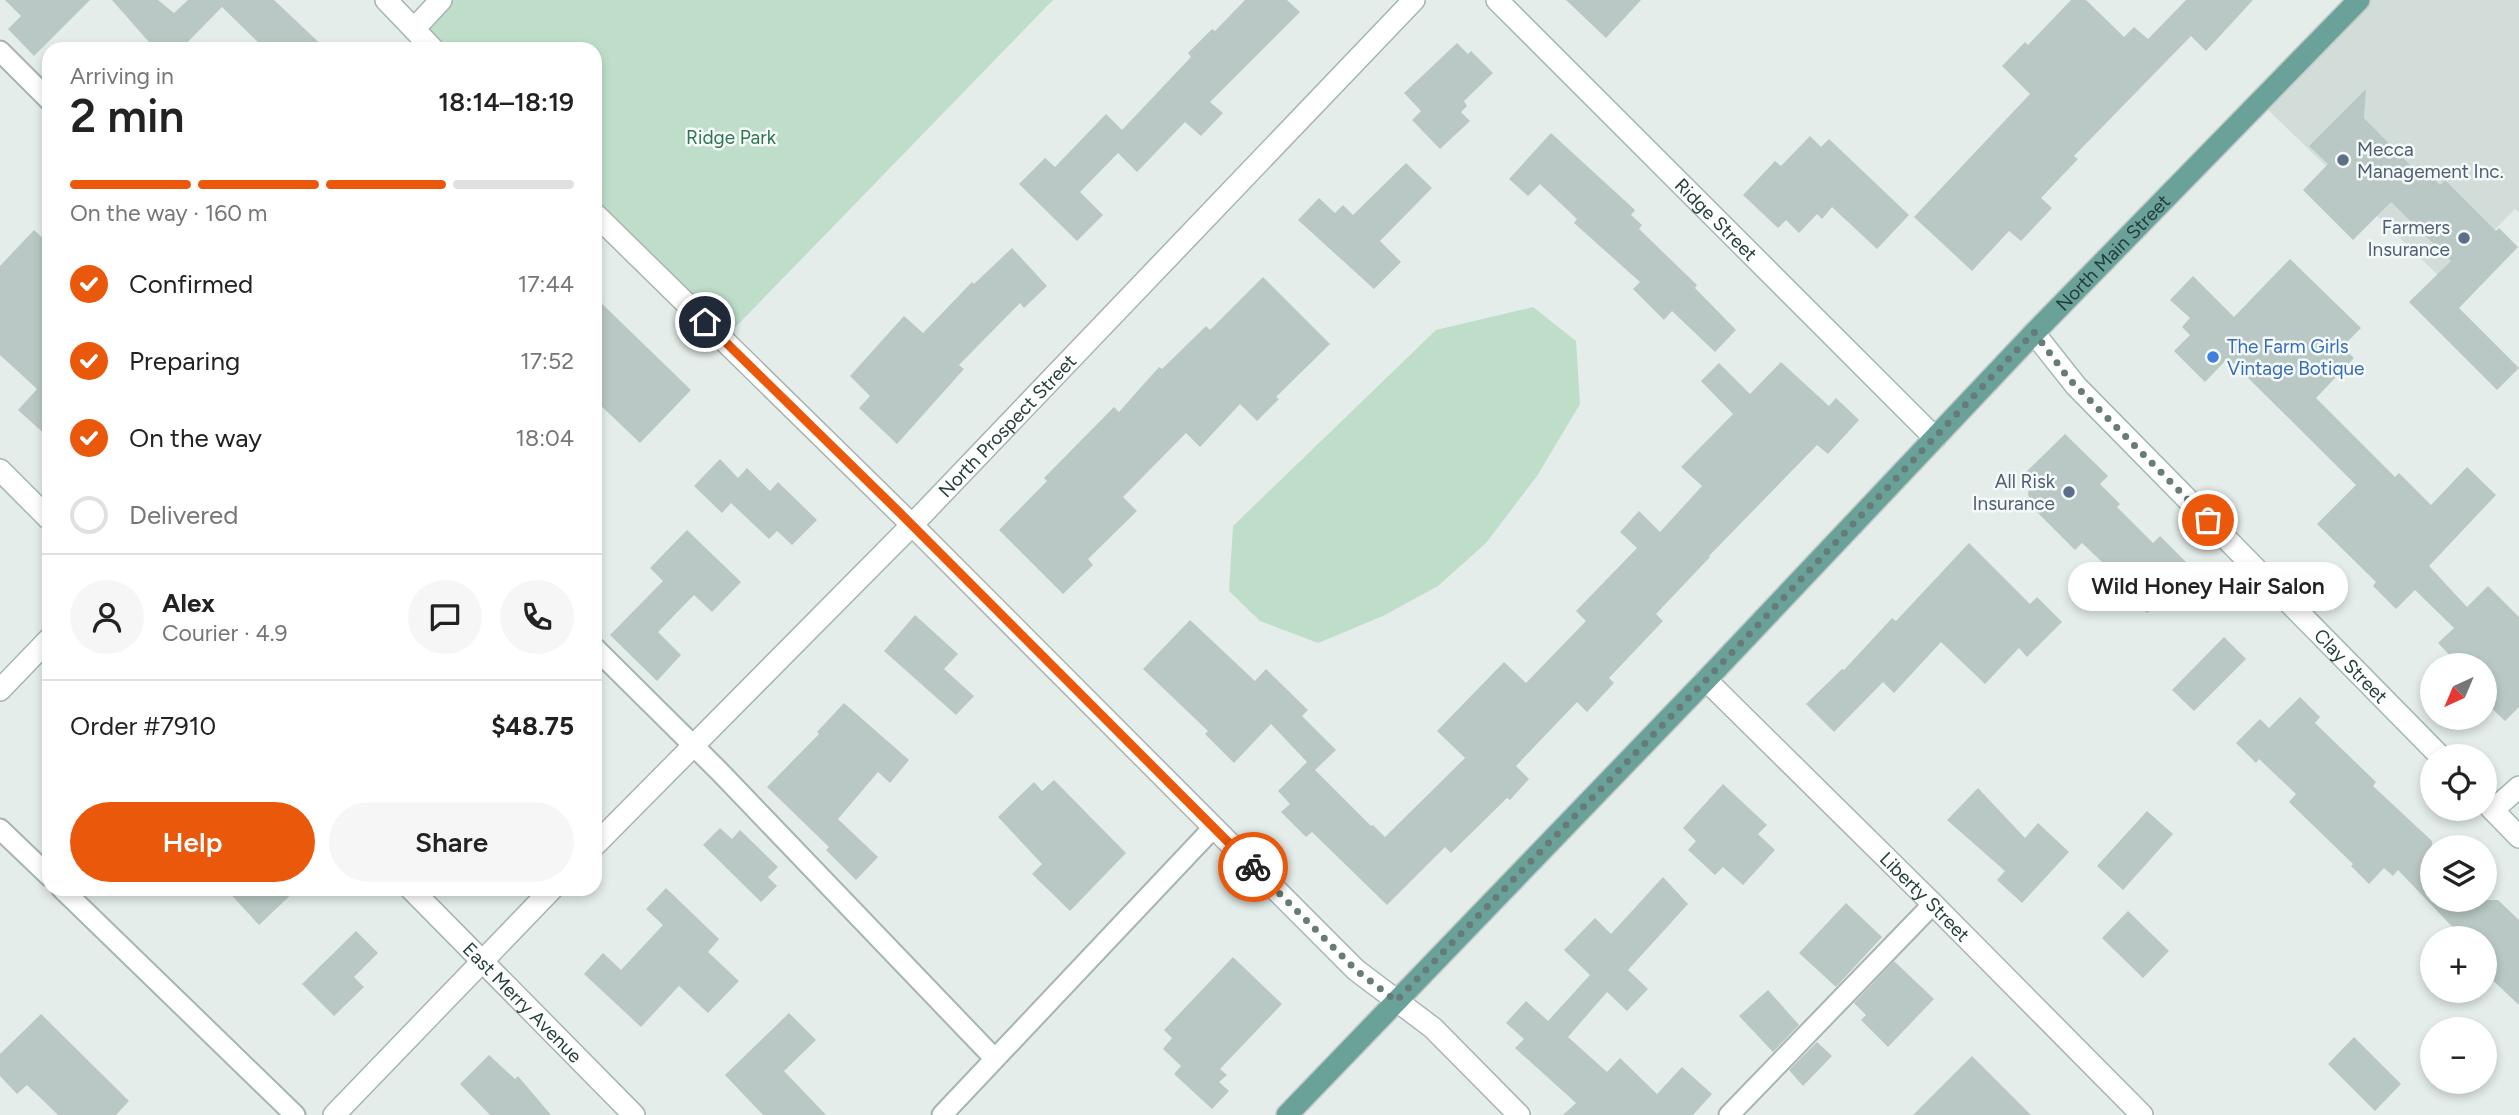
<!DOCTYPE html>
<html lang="en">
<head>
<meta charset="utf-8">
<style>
  :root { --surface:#fff; --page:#f6f6f6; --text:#222; --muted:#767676; --line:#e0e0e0; --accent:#ea580c }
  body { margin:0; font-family:Figtree,sans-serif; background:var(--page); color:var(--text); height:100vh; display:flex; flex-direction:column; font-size:26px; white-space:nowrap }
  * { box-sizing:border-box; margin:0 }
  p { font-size:23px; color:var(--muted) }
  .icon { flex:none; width:38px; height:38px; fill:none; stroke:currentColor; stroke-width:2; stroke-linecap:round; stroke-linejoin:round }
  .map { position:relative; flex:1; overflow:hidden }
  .sheet { position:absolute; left:42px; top:42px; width:560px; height:854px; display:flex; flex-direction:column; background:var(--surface); border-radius:21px; box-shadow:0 4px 10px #0003 }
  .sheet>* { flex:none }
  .needle { width:46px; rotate:224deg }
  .controls { position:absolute; left:2420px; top:653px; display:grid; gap:14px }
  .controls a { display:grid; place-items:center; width:77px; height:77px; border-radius:50%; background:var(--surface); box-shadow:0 4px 10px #0003; font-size:35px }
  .pin { position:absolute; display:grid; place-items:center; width:60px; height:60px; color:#fff; margin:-30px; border:4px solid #fff; border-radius:50%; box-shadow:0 2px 7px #0007 }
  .courier { position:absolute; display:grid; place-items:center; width:70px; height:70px; margin:-35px; border:5px solid #ea580c; border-radius:50%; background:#fff; color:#222; box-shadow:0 2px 9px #0007 }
  .bubble { position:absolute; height:49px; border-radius:24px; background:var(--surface); box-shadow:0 4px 10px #0003; font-size:23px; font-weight:600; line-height:49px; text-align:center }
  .headline em { font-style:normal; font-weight:600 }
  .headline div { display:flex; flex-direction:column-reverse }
  .headline { display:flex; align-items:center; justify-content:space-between; height:119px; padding:0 28px }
  h1 { font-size:46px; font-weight:600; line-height:52px }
  .bar { display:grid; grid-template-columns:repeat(4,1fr); gap:10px 7px; align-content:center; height:84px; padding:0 28px }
  .bar i { height:9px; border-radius:5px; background:var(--line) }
  .bar .on { background:var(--accent) }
  .bar p { grid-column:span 4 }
  .line { display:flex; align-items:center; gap:18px; padding:0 28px; border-top:2px solid var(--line) }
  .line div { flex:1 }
  .round { display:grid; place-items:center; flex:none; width:74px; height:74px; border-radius:37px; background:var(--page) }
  ol { padding:0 28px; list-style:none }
  li { display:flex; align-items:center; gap:21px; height:77px }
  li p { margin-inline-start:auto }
  li .icon { padding:7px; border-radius:50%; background:var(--accent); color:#fff; stroke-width:4 }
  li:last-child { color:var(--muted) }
  li i { width:38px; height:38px; border:4px solid var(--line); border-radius:50% }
  .primary-button { display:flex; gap:14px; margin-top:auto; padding:14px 28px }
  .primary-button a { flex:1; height:80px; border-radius:42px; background:var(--accent); color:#fff; font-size:28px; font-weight:600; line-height:80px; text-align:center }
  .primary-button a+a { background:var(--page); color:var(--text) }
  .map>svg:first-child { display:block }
</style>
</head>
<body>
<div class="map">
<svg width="2519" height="1115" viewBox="0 0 2519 1115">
  <rect width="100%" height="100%" fill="#e4edea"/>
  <!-- built -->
  <path fill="#d2ddd9" d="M2359 0H2519V212L2515 209 2444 281 2260 102Z"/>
  <!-- green -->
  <path fill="#bedeca" d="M441 0H1053L723 340 595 214V49H433L414 29Z
    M1533 307 1576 341 1580 404 1537 476 1486 543 1438 586 1383 616 1318 643 1260 621 1229 591 1233 526 1436 330Z"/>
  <!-- building -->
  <path fill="#b9c8c4" d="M5 0H90L34 56 8 29 21 16Z
    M112 0H158L174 13 188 0H274L326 49H265L222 7 181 49H155Z
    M1245 0H1287L1300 12 1210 102 1223 113 1201 136 1185 122 1137 172 1118 153 1080 192 1103 215 1077 241 1019 184 1045 158 1055 167 1106 114 1122 130 1191 57 1188 53 1212 29 1215 31Z
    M1566 0H1641L1606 38Z
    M2071 0H2086L2124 37 2134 27 2148 39 2186 0H2253L2206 51 2191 36 2074 156 2078 159 2041 198 2052 208 2021 241 2009 231 1972 271 1914 217 2030 94 2002 66 2025 42 2028 45Z
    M1457 43 1468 54 1471 51 1493 73 1464 101 1467 106 1461 112 1470 121 1440 149 1412 120 1421 111 1404 93Z
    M2366 89 2364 118 2414 169 2418 164 2440 185 2445 180 2496 231 2499 228 2518 247 2459 308 2519 368 2497 390 2409 302 2451 261 2391 202 2353 240 2303 190 2328 164 2309 146Z
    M1551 133 1635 210 1631 215 1642 225 1639 229 1697 285 1695 288 1736 330 1715 352 1672 311 1664 320 1633 289 1640 282 1574 223 1577 219 1540 184 1528 196 1509 179Z
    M1810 136 1821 147 1829 139 1909 215 1877 249 1832 207 1822 219 1817 214 1799 233 1786 220 1778 228 1743 195 1775 161 1781 166Z
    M1406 163 1432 188 1380 241 1401 262 1374 289 1298 220 1319 198 1335 213 1343 205 1353 215Z
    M34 230 49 244V438L18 410 37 389 0 355V266Z
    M1012 248 1047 286 1024 308 1020 303 959 365 964 369 897 444 859 408 870 396 850 376 904 316 923 333 972 282 974 284Z
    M2290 259 2361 328 2342 347 2354 358 2316 398 2395 477 2399 473 2431 505 2467 467 2496 495 2429 566 2467 607 2488 586 2519 617V707L2505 721 2485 702V665H2459L2438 643 2454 628 2415 590 2396 609 2373 586 2376 582 2317 524 2356 485 2228 358 2205 382 2174 351 2190 335 2182 327 2190 318 2170 300 2193 276 2234 317Z
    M1263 277 1330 344 1276 397 1279 399 1257 421 1240 404 1200 447 1186 433 1123 497 1137 511 1088 559 1093 565 1063 594 999 530 1047 481 1044 478 1114 407 1119 412 1159 367 1162 369 1206 326 1210 330Z
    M595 297 691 390 640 443 595 400Z
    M1781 362 1829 406 1836 398 1859 420 1828 454 1817 445 1709 556 1710 557 1656 614 1663 621 1609 678 1614 683 1587 712 1577 702 1516 766 1529 779 1510 800 1507 798 1451 853 1445 847 1387 905 1312 832 1306 837 1281 812 1290 804 1278 791 1307 762 1271 724 1234 763 1205 734 1208 731 1143 669 1190 620 1255 681 1266 669 1308 710 1302 716 1336 750 1315 770 1371 826 1373 825 1385 837 1465 758 1437 731 1504 662 1526 683 1586 621 1576 611 1637 548 1620 532 1639 511 1660 532 1702 486 1681 467 1733 414 1701 381 1719 363 1750 394Z
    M2065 434 2108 476 2100 484 2120 504 2117 507 2153 543 2160 536 2189 565 2180 575 2187 581 2162 605 2158 601 2147 613 2119 584 2122 581 2082 543 2075 550 2033 508 2028 495 2030 479 2024 474Z
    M720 459 738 478 747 468 770 491 778 482 817 520 792 545 777 531 769 539 731 503 722 513 694 486Z
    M687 530 741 582 712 612 694 595 658 632 681 655 657 681 610 635 663 581 650 568Z
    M1969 543 2030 604 2037 597 2062 622 2027 657 2019 648 1985 684 1941 642 1894 693 1883 682 1834 732 1806 704 1842 669 1844 670 1892 618 1896 621Z
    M915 615 958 654 944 669 974 696 956 715 884 651Z
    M2224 637 2246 659 2194 711 2172 690Z
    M2300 697 2320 717 2315 723 2376 782 2373 786 2432 841V900H2498L2519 920V1005L2485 973V938H2463L2398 870 2393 876 2384 868 2369 884 2351 866 2353 864 2289 802 2296 794 2259 759 2256 763 2236 743 2260 719 2269 728Z
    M844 703 909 760 890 783 878 772 838 819 878 857 856 880 826 850 829 847 767 787 819 734 817 732Z
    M1054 780 1126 853 1070 911 1032 874 1042 864 998 817 1034 782 1042 791Z
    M1723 784 1767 825 1758 834 1775 850 1743 885 1723 867 1715 875 1688 850 1696 841 1683 828Z
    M1978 788 2025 838 2038 823 2069 852 2022 903 1997 880 2005 871 1947 820Z
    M2147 811 2173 834 2123 890 2097 866Z
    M720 828 732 839 740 830 778 867 768 877 777 886 761 902 703 845Z
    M1663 877 1688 904 1628 970 1648 989 1627 1011 1607 992 1568 1037 1607 1072 1620 1058 1657 1094 1682 1067 1712 1094 1693 1115H1563L1576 1103 1515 1048 1524 1039 1506 1023 1526 1001 1548 1021 1590 975 1564 950 1595 918 1611 934Z
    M666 888 719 939 708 952 739 981 708 1013 679 986 641 1027 584 974 603 953 621 970 663 925 646 909Z
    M226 889H297L259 925Z
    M1846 903 1882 937 1836 987 1799 953Z
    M2128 911 2169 951 2143 978 2102 938Z
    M356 931 378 953 354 977 364 987 334 1016 302 984Z
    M1233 957 1282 1004 1220 1069 1227 1075 1219 1082 1229 1091 1212 1109 1174 1074 1181 1066 1163 1049 1172 1038 1164 1030Z
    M1894 961 1934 999 1888 1047 1861 1020 1866 1015 1854 1003Z
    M1768 990 1799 1025 1773 1052 1739 1016Z
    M789 1013 816 1040 784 1071 826 1115H763L725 1075Z
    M41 1014 129 1101 116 1115H58L27 1085 17 1094 0 1076V1054Z
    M2354 1037 2401 1084 2375 1111 2328 1064Z
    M1817 1042 1832 1056 1803 1086 1789 1070Z
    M489 1055 515 1079 518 1076 551 1115H490L460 1084Z
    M1972 1056 2031 1115H1913Z"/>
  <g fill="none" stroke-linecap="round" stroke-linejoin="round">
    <!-- lane casing -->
    <g stroke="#a7b5b2" stroke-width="23">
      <path id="lane" d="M0 51 49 100
        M595 648 719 771 995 1059
        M0 829 49 876
        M62 889 295 1115
        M942 1115 1213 828
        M1729 1115 1933 904"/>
    </g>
    <!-- street casing -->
    <g stroke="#a7b5b2" stroke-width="24">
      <g id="street">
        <path d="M386 0 433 49"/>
        <path d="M414 29 441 0"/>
        <path d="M595 214 912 525 1356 970 1433 1028 1519 1115"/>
        <path d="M0 470 49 519"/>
        <path id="s1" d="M1706 680 1933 904 2142 1115"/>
        <path d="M0 690 49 639"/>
        <path id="s2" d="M595 845 912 525 1414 0"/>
        <path id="s3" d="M411 889 634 1115"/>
        <path d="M334 1115 552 889"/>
      </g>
    </g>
    <!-- secondary casing -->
    <g stroke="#a3b9b4" stroke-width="24">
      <g id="secondary">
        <path id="s4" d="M1497 0 1935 438"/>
        <path id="s5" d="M2034 333 2076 386 2440 756"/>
        <path d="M2485 802 2519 837"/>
        <path d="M2493 810 2519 787"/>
      </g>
    </g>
    <!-- primary casing -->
    <g stroke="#c2c9c8" stroke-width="24">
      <g id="primary">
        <path id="s6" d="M1287 1115 1706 680 2034 333 2359 0"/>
      </g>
    </g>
    <!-- lane -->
    <use href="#lane" stroke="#fff" stroke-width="19"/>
    <!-- street -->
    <use href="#street" stroke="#fff" stroke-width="21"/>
    <!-- secondary -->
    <use href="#secondary" stroke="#fff" stroke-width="21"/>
    <!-- primary -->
    <use href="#primary" stroke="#6aa29a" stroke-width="21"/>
  </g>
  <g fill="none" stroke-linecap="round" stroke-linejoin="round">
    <!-- done -->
    <path stroke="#677c78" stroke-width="7" stroke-dasharray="0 12.6" d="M1253 867 1356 970 1396 1001 1706 680 2034 332 2069 379 2208 520"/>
    <!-- route -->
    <path stroke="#ea580c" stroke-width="9" d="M705 322 897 510 1253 867"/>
  </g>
  <!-- markers -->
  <g fill="#5c6f8a" stroke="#f5faf8" stroke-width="2.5">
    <circle cx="2343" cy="160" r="7"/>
    <circle cx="2464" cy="238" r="7"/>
    <circle cx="2069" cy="492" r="7"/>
  </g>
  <circle fill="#3f7fe0" stroke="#f5faf8" stroke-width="2.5" cx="2213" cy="357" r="7"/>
  <g text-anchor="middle" stroke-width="5" stroke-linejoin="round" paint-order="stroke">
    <!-- park labels -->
    <g font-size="19" fill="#2f7553" stroke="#f5faf8">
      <text x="731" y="144">Ridge Park</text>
    </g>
    <!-- service labels -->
    <g font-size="19" fill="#4e5e75" stroke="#f5faf8" text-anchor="end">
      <text x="2357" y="156" text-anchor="start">Mecca<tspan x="2357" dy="22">Management Inc.</tspan></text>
      <text x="2450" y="234">Farmers<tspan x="2450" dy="22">Insurance</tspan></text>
      <text x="2055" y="488">All Risk<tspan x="2055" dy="22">Insurance</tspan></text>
    </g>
    <!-- street labels -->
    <g font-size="19" fill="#243f3b" stroke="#f5faf8">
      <text dy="7" stroke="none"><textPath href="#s4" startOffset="310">Ridge Street</textPath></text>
      <text dy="7" stroke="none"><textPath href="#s6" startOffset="1194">North Main Street</textPath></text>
      <text dy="7" stroke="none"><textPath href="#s2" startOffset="588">North Prospect Street</textPath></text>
      <text dy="7" stroke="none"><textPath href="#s5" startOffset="460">Clay Street</textPath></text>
      <text dy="7" stroke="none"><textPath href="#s1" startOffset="308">Liberty Street</textPath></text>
      <text dy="7" stroke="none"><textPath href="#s3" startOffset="159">East Merry Avenue</textPath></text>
    </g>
    <!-- shop labels -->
    <g font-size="19" fill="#366cbe" stroke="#f5faf8" text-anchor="start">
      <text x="2227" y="353">The Farm Girls<tspan x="2227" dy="22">Vintage Botique</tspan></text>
    </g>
  </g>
</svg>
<div class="controls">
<a><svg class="needle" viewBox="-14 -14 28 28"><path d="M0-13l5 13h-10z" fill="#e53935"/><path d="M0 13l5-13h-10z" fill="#767676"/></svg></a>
<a><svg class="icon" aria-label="locate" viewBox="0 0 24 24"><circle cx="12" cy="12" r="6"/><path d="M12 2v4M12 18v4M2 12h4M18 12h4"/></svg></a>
<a><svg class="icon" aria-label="layers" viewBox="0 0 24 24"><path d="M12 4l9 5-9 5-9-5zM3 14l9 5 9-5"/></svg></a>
<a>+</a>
<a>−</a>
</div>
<div class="pin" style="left:2208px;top:520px;background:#ea580c"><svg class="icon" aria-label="bag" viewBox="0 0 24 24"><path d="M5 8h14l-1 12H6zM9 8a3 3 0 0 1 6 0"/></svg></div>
<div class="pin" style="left:705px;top:322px;background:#1f2937"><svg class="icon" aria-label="home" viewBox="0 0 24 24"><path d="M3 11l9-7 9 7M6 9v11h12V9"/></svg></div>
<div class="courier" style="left:1253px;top:867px"><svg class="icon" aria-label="bike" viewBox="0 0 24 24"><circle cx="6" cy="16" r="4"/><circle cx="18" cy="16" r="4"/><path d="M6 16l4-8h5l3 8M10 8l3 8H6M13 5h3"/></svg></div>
<div class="bubble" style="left:2068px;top:562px;width:280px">Wild Honey Hair Salon</div>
<section class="sheet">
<div class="headline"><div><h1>2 min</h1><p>Arriving in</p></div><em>18:14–18:19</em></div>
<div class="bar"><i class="on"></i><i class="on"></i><i class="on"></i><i></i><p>On the way · 160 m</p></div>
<ol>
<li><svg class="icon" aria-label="check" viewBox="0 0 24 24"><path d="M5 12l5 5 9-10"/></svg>Confirmed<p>17:44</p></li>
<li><svg class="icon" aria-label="check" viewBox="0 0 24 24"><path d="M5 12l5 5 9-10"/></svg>Preparing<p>17:52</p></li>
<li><svg class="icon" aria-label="check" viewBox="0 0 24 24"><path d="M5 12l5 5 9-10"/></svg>On the way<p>18:04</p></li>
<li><i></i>Delivered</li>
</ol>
<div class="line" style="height:126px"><a class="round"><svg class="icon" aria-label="person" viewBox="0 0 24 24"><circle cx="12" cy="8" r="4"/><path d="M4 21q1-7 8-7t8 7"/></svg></a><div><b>Alex</b><p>Courier · 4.9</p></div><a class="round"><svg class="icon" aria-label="chat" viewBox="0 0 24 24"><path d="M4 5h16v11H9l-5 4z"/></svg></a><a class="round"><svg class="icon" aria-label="phone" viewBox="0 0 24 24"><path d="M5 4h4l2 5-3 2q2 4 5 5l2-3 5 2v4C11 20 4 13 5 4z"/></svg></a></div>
<div class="line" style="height:91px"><div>Order #7910</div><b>$48.75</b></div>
<div class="primary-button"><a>Help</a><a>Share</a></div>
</section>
</div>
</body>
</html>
